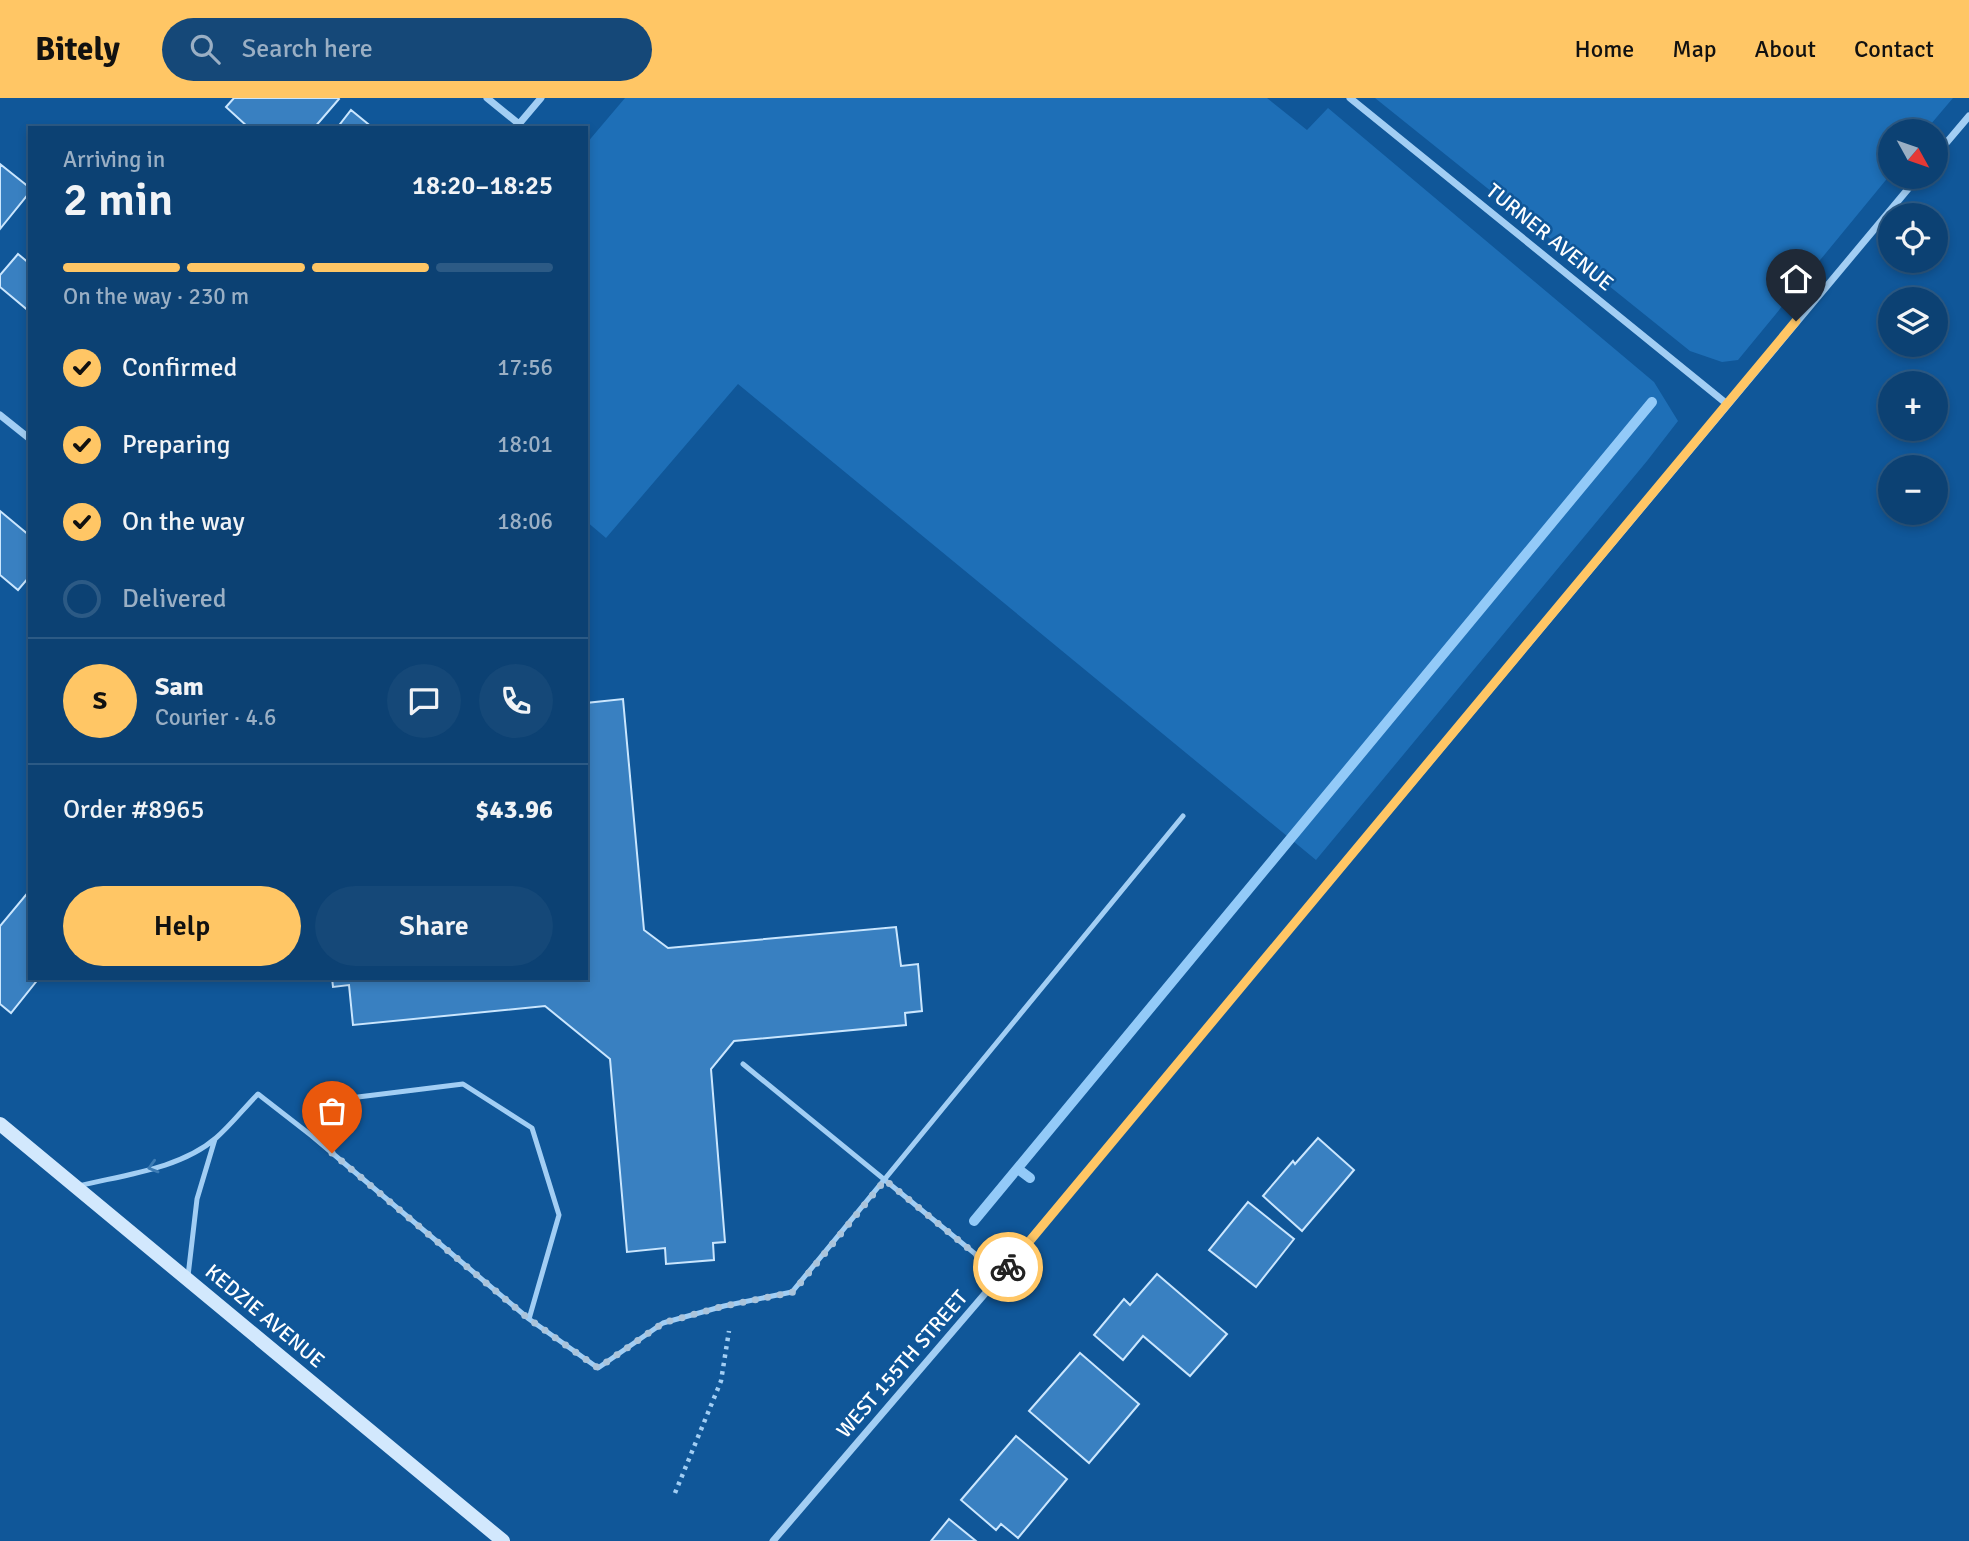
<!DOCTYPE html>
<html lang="en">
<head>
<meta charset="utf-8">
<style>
  :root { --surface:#0c4173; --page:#154878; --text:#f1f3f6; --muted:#9aafc4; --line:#2c5a85; --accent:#ffc665 }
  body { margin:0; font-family:Signika,sans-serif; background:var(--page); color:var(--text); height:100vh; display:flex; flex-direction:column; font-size:26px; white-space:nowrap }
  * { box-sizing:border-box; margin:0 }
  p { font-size:23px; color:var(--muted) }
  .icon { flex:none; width:38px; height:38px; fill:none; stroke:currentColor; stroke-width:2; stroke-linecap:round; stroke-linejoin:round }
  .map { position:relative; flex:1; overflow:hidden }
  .panel { position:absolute; left:28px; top:28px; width:560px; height:854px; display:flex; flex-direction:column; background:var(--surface); border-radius:0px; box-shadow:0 4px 10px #0003,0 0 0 2px var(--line) }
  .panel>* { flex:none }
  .needle { width:46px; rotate:130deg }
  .buttons { position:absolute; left:1878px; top:21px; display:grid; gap:14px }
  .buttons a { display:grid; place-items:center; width:70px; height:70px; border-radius:50%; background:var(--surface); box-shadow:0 4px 10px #0003,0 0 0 2px var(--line); font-size:35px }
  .pin { position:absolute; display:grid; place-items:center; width:60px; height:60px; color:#fff; margin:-72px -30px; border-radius:50% 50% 50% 0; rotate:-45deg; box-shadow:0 0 7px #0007 }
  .pin .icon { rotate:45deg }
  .courier { position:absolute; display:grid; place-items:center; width:70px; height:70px; margin:-35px; border:5px solid #ffc665; border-radius:50%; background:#fff; color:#222; box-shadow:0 2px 9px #0007 }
  .head em { font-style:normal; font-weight:600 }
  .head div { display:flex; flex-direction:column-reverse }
  .head { display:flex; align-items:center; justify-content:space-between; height:119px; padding:0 35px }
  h1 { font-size:46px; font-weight:600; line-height:52px }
  .bar { display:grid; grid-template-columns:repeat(4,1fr); gap:10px 7px; align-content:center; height:84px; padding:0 35px }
  .bar i { height:9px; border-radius:5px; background:var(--line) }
  .bar .current { background:var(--accent) }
  .bar p { grid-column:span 4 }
  .line { display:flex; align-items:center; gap:18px; padding:0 35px; border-top:2px solid var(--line) }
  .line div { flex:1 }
  .round { display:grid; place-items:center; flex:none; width:74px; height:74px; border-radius:37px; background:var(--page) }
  ol { padding:0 35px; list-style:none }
  li { display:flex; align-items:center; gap:21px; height:77px }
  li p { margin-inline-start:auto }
  li .icon { padding:7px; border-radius:50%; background:var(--accent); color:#111; stroke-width:4 }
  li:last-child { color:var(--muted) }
  li i { width:38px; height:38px; border:4px solid var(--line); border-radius:50% }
  .primary-button { display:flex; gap:14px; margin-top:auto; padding:14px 35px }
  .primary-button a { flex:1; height:80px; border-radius:42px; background:var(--accent); color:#111; font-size:28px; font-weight:600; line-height:80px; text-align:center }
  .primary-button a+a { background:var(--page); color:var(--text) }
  header { display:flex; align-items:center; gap:42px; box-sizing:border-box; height:98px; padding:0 35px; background:var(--accent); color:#111 }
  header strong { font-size:33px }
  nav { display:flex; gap:38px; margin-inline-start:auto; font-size:24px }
  .search { width:490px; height:63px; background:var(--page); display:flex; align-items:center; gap:18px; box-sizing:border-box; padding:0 24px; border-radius:38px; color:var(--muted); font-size:26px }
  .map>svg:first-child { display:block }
</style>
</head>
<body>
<header>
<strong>Bitely</strong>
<div class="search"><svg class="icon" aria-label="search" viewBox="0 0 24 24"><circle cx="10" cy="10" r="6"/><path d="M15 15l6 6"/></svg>Search here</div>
<nav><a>Home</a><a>Map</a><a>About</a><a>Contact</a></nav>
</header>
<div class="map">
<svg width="1969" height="1443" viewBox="0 0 1969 1443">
  <rect width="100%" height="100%" fill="#105799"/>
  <!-- green -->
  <path fill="#1e6fb7" d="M625 0H1267L1307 32 1328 10 1654 284 1678 323 1647 363 1316 762 738 286 606 440 586 423V46Z
    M1375 0H1953L1925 33H1890V77L1738 262 1722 264 1690 253Z"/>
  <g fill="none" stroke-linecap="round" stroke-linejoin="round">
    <!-- stream -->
    <path stroke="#93caf8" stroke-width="10" d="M1018 1071 1030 1080
      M974 1123 1652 304"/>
  </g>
  <!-- building -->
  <path fill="#3980c1" stroke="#cae6fe" stroke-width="2" d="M234 0H338L339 1 314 30H249L226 9Z
    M351 12 373 30H337Z
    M0 66 30 90V94L0 131Z
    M18 156 30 166V214L0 189V177Z
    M0 413 30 438V478L18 492 0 477Z
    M623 601 644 832 668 850 896 829 901 868 918 866 922 913 905 915 906 927 734 943 711 971 725 1144 713 1145 714 1162 666 1166 665 1150 627 1154 610 961 545 908 353 927 349 887 333 889 332 880H586V605Z
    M30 792V880H39L11 915 0 906V828Z
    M1318 1040 1354 1072 1302 1133 1263 1098 1293 1063 1295 1066Z
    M1248 1104 1294 1141 1256 1189 1209 1152Z
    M1157 1176 1227 1236 1190 1278 1143 1238 1123 1262 1094 1237 1124 1201 1130 1207Z
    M1080 1255 1139 1306 1089 1365 1029 1313Z
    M1016 1338 1067 1381 1018 1440 1001 1426 996 1432 961 1402Z
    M949 1421 976 1443H931Z"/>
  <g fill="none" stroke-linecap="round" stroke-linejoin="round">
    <!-- path -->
    <path stroke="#a2cef4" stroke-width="4.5" stroke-dasharray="3.5 5" stroke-linecap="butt" d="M675 1395 721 1283 729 1233"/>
    <!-- service -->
    <path stroke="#a2cef4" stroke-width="5" d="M743 966 1001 1177
      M312 1038 358 999 463 986 532 1030 559 1117 529 1221
      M78 1088C123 1077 180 1071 216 1040 231 1027 244 1010 258 996L312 1038 529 1221 598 1270 663 1225 724 1208 792 1194 1183 718
      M188 1178 197 1101 215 1041"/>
    <!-- minor -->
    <path stroke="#a2cef4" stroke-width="7" d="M487 0 519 26 541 0
      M1350 0 1727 306
      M1936 57 1969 18
      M0 317 30 341
      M773 1443 1001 1177 1918 79"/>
    <!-- secondary -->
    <path stroke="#d2e8fd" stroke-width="14" d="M0 1026 503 1443"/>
  </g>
  <!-- one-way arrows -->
  <defs><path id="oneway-chevron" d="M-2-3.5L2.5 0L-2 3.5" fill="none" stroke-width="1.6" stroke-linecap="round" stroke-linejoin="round" transform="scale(1.75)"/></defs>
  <use stroke="#3c7bb4" href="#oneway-chevron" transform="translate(153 1069) rotate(164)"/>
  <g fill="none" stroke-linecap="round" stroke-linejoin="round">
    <!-- done -->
    <path stroke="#abc4db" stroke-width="7" stroke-dasharray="0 12.6" d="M332 1055 529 1221 598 1270 663 1225 724 1208 793 1194 885 1082 1001 1177 1008 1169"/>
    <!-- route -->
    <path stroke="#ffc665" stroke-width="9" d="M1008 1169 1796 223"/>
  </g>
  <g text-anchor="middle" stroke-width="5" stroke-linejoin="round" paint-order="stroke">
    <!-- street labels -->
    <g font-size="21" fill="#fff" stroke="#105799">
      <text transform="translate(1550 139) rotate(39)" y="7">TURNER AVENUE</text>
      <text transform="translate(265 1218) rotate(40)" y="7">KEDZIE AVENUE</text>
      <text transform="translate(902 1266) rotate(-49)" y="7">WEST 155TH STREET</text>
    </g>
  </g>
</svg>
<div class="buttons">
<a><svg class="needle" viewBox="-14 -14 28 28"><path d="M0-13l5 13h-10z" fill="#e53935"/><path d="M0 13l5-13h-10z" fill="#9aafc4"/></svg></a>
<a><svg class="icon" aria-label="locate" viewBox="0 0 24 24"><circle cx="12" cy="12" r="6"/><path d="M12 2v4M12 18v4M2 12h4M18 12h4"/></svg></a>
<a><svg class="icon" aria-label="layers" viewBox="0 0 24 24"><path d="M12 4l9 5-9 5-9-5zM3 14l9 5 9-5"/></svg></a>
<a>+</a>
<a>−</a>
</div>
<div class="pin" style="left:332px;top:1055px;background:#ea580c"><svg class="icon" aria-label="bag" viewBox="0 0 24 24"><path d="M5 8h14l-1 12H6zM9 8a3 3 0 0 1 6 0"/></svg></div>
<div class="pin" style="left:1796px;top:223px;background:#1f2937"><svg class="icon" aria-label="home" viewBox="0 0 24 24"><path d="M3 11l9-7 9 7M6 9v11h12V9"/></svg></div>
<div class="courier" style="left:1008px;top:1169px"><svg class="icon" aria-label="bike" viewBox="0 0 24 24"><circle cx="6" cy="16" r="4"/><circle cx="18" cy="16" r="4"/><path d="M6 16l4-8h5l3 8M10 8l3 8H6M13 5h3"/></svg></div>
<section class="panel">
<div class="head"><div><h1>2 min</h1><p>Arriving in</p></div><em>18:20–18:25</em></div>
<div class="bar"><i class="current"></i><i class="current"></i><i class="current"></i><i></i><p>On the way · 230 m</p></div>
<ol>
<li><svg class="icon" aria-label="check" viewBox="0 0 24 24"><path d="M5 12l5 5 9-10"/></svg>Confirmed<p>17:56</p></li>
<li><svg class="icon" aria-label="check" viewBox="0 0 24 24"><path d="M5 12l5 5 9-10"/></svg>Preparing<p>18:01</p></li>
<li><svg class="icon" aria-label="check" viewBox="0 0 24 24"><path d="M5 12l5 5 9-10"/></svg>On the way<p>18:06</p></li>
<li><i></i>Delivered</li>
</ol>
<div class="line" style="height:126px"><b class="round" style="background:var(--accent);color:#111">S</b><div><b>Sam</b><p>Courier · 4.6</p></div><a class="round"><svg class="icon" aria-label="chat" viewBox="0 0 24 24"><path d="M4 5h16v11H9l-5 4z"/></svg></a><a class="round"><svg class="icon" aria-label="phone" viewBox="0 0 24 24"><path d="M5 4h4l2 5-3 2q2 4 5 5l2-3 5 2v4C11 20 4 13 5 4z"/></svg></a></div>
<div class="line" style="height:91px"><div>Order #8965</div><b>$43.96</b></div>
<div class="primary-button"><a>Help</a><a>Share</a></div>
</section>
</div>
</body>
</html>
